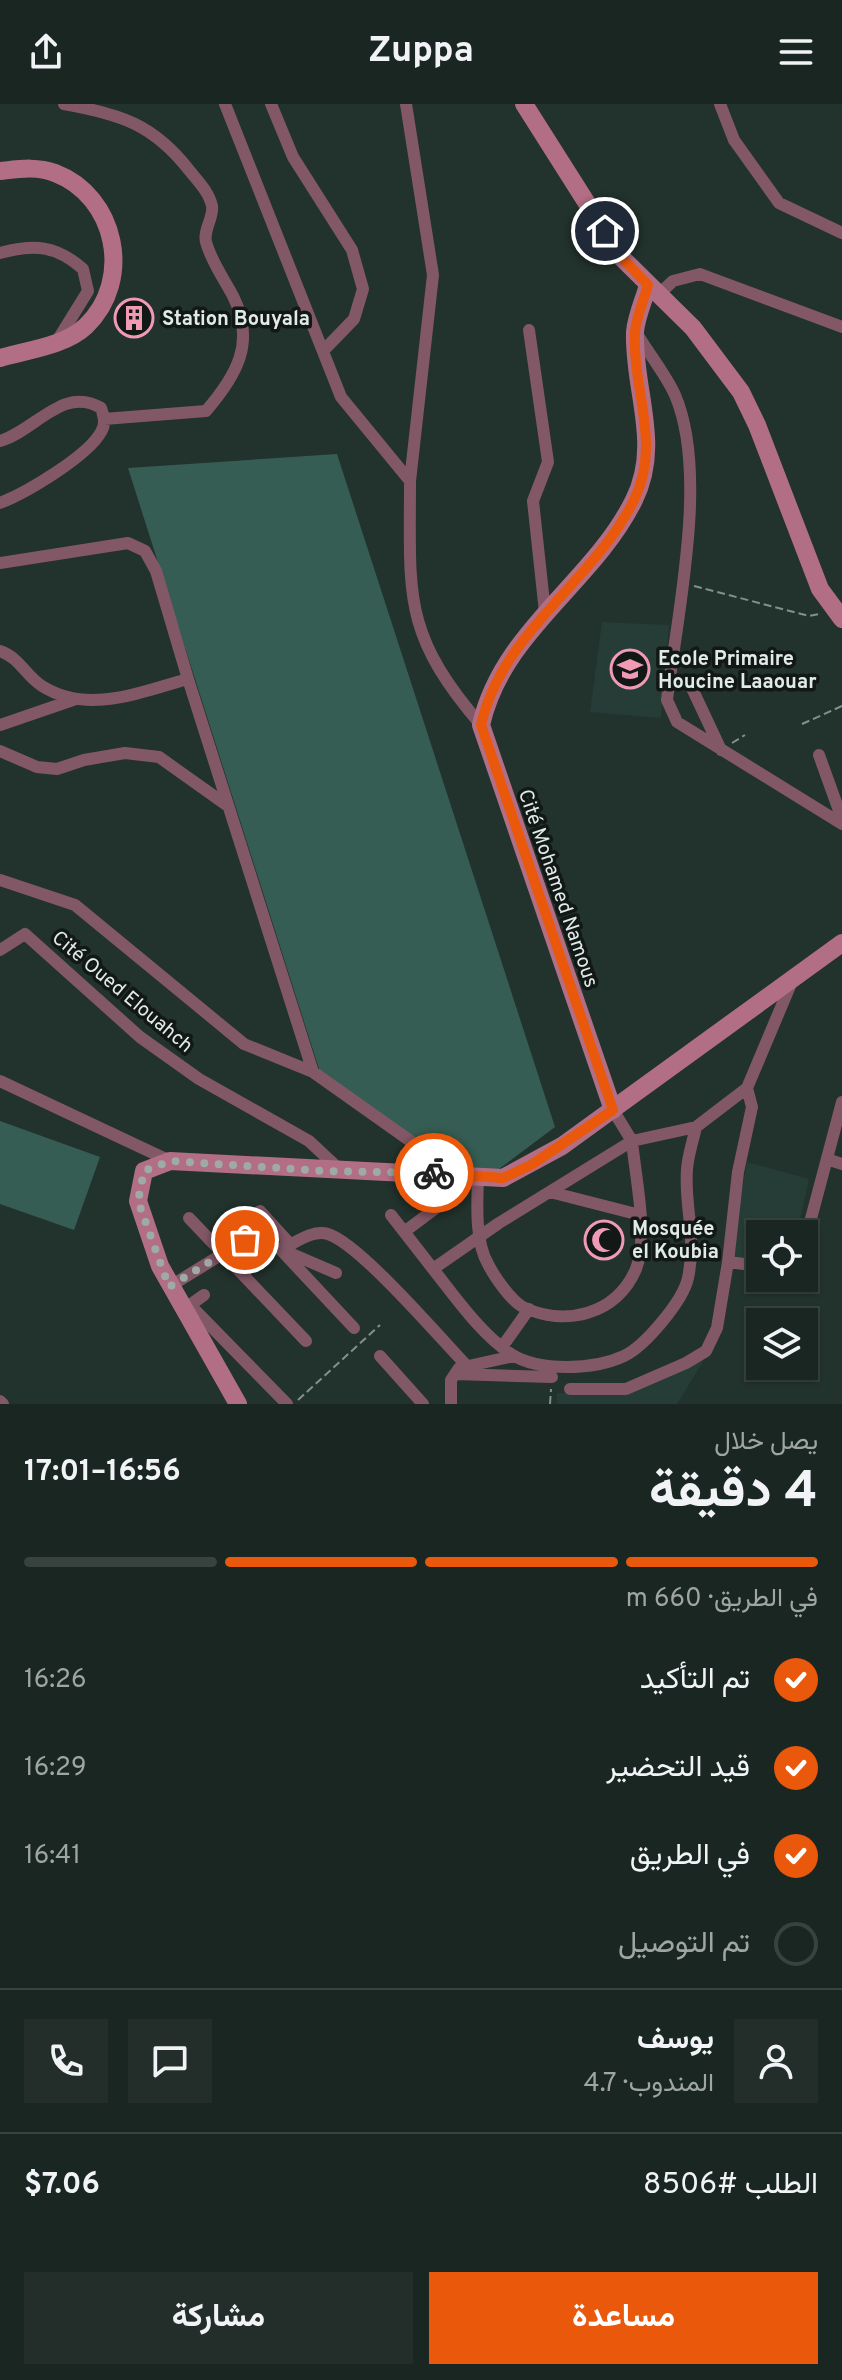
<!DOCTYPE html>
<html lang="ar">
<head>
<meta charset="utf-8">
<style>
  :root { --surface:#1a2622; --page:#232e2a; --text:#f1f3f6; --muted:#9fa5a5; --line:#384340; --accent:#ea580c }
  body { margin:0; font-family:Overpass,Vazirmatn,sans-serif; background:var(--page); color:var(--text); direction:rtl; height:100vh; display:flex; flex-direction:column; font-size:30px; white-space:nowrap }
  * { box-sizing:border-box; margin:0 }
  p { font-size:26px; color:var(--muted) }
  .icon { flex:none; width:44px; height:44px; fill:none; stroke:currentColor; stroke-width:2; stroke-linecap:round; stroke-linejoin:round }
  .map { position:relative; height:1300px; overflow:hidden; direction:ltr }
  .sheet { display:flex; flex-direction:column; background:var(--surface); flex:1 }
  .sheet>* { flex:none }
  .buttons { position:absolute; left:746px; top:1116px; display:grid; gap:16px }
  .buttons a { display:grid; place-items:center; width:72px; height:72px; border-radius:0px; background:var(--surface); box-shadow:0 2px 6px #0004,0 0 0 2px var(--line); font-size:40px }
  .pin { position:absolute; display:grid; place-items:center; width:68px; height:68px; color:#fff; margin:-34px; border:4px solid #fff; border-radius:50%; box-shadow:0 2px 8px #0007 }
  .courier { position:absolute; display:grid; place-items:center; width:80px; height:80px; margin:-40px; border:6px solid #ea580c; border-radius:50%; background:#fff; color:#222; box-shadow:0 2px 10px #0007 }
  .headline em { font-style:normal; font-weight:700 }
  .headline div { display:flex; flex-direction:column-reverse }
  .headline { display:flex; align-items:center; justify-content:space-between; height:136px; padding:0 24px }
  h1 { font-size:52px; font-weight:700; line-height:60px }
  .bar { display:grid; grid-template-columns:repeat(4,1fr); gap:12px 8px; align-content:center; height:96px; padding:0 24px }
  .bar i { height:10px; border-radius:6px; background:var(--line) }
  .bar .selected { background:var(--accent) }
  .bar p { grid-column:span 4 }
  .line { display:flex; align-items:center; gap:20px; padding:0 24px; border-top:2px solid var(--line) }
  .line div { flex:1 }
  .round { display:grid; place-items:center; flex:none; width:84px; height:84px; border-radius:0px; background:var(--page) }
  ol { padding:0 24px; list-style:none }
  li { display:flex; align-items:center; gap:24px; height:88px }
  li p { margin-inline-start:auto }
  li .icon { padding:8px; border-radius:50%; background:var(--accent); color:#fff; stroke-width:4 }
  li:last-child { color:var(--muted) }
  li i { width:44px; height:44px; border:4px solid var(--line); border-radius:50% }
  .cta { display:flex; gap:16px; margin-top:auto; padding:16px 24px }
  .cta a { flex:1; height:92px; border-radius:0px; background:var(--accent); color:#fff; font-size:32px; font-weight:700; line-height:92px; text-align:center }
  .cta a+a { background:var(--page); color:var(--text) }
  header { display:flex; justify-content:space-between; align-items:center; height:104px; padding:0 24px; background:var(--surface); font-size:36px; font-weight:700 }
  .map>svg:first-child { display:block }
</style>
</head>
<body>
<header><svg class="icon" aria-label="menu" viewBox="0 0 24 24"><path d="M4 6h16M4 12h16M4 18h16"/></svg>Zuppa<svg class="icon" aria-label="share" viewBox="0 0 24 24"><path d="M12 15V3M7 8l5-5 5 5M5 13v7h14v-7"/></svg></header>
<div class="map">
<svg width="842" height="1300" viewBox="0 0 842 1300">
  <rect width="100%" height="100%" fill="#22322d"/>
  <!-- built -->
  <path fill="#253d36" d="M602 518 669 521 661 614 590 608Z
    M747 1058 809 1075 797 1130H760V1160L730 1156Z
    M704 1256 677 1300H557V1289L620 1291Z"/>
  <!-- green -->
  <path fill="#365d53" d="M337 350 555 1023 499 1065 487 1067 457 1063 320 968 128 364Z
    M0 1017 100 1053 74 1126 0 1100Z"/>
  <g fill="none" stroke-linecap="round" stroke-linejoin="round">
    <!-- path -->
    <path stroke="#83908b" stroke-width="2" stroke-dasharray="8 4" stroke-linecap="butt" d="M694 482 809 512 819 510
      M802 620 842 602
      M732 639 745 631
      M298 1296 380 1221
      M550 1300 551 1285"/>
    <!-- street -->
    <path stroke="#835866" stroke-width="12" d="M64 0C120 10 153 20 189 66 198 77 209 88 212 102 214 113 203 126 206 138 211 157 224 175 233 192 256 238 237 271 206 307L104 315
      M225 0 341 293 410 377C410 492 402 529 481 621
      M271 0 293 53 352 146 363 185 354 215 323 247
      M406 0 433 171 410 377
      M720 0 734 36 779 99 842 129
      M0 149C34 140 56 141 83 165L88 187 57 237
      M658 191 673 177 700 170 842 223
      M529 226 548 358 533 397 545 508
      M636 228C648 249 665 269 675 291 709 370 677 510 667 596L677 618 842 720
      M0 337C35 327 63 281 101 304 104 313 106 320 101 328 88 352 26 389 0 399
      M0 459 128 439 145 447 156 467 188 575C140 588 88 611 42 582 25 571 20 554 0 547
      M188 575 313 968
      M690 580 721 646
      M0 621 73 596
      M0 647 37 663 57 665 84 656 125 649 159 653 228 702
      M819 651 842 715
      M0 776 75 801 244 940 313 968 457 1070
      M0 846 25 830 140 933 199 975 309 1037 340 1066
      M0 977 170 1057
      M747 984 752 1003 738 1068 728 1158 760 1162
      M613 1006 632 1037 696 1023 747 984 793 875
      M827 1055 842 1060
      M478 1075C477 1101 475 1137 488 1160 494 1172 511 1197 523 1203 565 1223 616 1211 636 1165 649 1133 635 1071 632 1037L499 1119 433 1165C456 1194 480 1229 511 1250 539 1268 594 1266 624 1252 645 1242 683 1197 688 1174 697 1131 684 1103 687 1065 688 1051 693 1037 696 1023
      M550 1088 640 1111
      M260 1107 291 1141
      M391 1111 433 1165
      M189 1114 306 1237
      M404 1128 440 1101
      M804 1141 842 998
      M280 1145 354 1224
      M285 1147 336 1169
      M169 1183 245 1136 282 1145C295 1139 313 1125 328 1130 360 1140 440 1234 467 1262
      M190 1201 204 1191
      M184 1202 190 1201 287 1300
      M502 1243 529 1205
      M380 1252 423 1300
      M455 1270 552 1273
      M570 1285H626L686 1259 706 1247 717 1224 728 1158
      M0 1297 3 1300
      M451 1300V1276L459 1264 514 1252"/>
    <!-- secondary -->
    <path stroke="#b26e85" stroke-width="18" d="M524 0 621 153 693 224 741 288 757 321 820 485 842 515
      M0 67C19 65 36 62 55 69 116 92 134 176 86 222 65 242 27 246 0 254
      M613 1006 481 621C502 527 593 479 634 396 662 340 633 286 635 228 636 213 644 196 648 181
      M238 1300 160 1162 138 1097 144 1067 170 1057 503 1074 562 1042 842 839"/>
  </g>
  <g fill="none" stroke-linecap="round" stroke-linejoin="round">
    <!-- done -->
    <path stroke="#9eaaa5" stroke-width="8" stroke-dasharray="0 14.4" d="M245 1136 169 1183 138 1097 144 1067 170 1057 325 1067 434 1069"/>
    <!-- route -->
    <path stroke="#ea580c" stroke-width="10" d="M434 1069 503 1074 531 1061 613 1006 481 621C502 527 593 479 634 396 662 340 632 286 635 228 636 213 644 196 648 181L621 153 605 127"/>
  </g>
  <!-- icons -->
  <defs>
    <g id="building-ring" transform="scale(2)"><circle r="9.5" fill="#111816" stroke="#f09ab6" stroke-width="1.5"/><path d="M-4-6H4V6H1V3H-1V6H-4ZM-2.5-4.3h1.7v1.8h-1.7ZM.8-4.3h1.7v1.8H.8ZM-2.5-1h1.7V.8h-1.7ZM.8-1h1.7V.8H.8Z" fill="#f09ab6"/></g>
    <g id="school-ring" transform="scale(2)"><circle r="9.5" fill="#111816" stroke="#f09ab6" stroke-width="1.5"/><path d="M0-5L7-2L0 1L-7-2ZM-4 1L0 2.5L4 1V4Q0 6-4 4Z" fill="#f09ab6"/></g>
    <g id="mosque-ring" transform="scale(2)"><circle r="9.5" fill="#111816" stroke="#f09ab6" stroke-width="1.5"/><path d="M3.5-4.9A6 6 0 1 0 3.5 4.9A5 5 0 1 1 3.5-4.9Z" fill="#f09ab6"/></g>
  </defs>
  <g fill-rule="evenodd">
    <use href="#building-ring" x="134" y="214"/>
    <use href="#school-ring" x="630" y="565"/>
    <use href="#mosque-ring" x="604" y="1136"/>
  </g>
  <g text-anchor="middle" stroke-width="7" stroke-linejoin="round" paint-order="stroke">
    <!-- poi labels -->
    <g font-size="20" font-weight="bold" fill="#e0eae6" stroke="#111816" text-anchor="start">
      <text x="162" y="221">Station Bouyala</text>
      <text x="658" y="561">Ecole Primaire<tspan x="658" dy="23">Houcine Laaouar</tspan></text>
      <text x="632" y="1131">Mosquée<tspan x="632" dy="23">el Koubia</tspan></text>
    </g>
    <!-- street labels -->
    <g font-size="20" fill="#e0eae6" stroke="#111816">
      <text transform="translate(559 784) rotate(71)" y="7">Cité Mohamed Namous</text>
      <text transform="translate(123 887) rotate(40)" y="7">Cité Oued Elouahch</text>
    </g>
  </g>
</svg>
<div class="buttons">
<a><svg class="icon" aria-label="locate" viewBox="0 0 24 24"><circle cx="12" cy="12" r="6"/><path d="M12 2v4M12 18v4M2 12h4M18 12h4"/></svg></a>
<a><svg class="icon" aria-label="layers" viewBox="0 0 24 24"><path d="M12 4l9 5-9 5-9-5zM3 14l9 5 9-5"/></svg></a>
</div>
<div class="pin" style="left:245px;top:1136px;background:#ea580c"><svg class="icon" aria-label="bag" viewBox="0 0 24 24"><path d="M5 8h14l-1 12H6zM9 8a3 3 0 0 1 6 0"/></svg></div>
<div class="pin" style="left:605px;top:127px;background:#1f2937"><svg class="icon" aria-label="home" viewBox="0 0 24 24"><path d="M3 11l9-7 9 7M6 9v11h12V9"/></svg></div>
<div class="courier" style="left:434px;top:1069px"><svg class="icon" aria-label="bike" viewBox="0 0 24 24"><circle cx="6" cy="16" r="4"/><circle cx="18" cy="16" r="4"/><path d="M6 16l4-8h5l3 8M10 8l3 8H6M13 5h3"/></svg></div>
</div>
<section class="sheet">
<div class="headline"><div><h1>4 دقيقة</h1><p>يصل خلال</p></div><em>16:56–17:01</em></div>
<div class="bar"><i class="selected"></i><i class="selected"></i><i class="selected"></i><i></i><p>في الطريق · 660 m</p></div>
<ol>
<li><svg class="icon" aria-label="check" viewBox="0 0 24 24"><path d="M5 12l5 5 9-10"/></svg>تم التأكيد<p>16:26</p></li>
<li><svg class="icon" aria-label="check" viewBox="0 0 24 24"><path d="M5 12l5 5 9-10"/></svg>قيد التحضير<p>16:29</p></li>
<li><svg class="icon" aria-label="check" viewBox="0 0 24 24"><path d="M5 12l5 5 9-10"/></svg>في الطريق<p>16:41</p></li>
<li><i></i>تم التوصيل</li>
</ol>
<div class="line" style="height:144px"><a class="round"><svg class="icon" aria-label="person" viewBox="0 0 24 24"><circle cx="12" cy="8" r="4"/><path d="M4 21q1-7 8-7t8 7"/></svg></a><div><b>يوسف</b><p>المندوب · 4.7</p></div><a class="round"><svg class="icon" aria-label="chat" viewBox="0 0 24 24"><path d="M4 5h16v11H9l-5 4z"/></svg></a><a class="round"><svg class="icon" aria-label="phone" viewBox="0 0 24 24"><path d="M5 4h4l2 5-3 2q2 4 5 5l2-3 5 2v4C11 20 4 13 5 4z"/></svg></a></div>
<div class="line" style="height:104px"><div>الطلب #8506</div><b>$7.06</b></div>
<div class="cta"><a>مساعدة</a><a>مشاركة</a></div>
</section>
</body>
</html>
